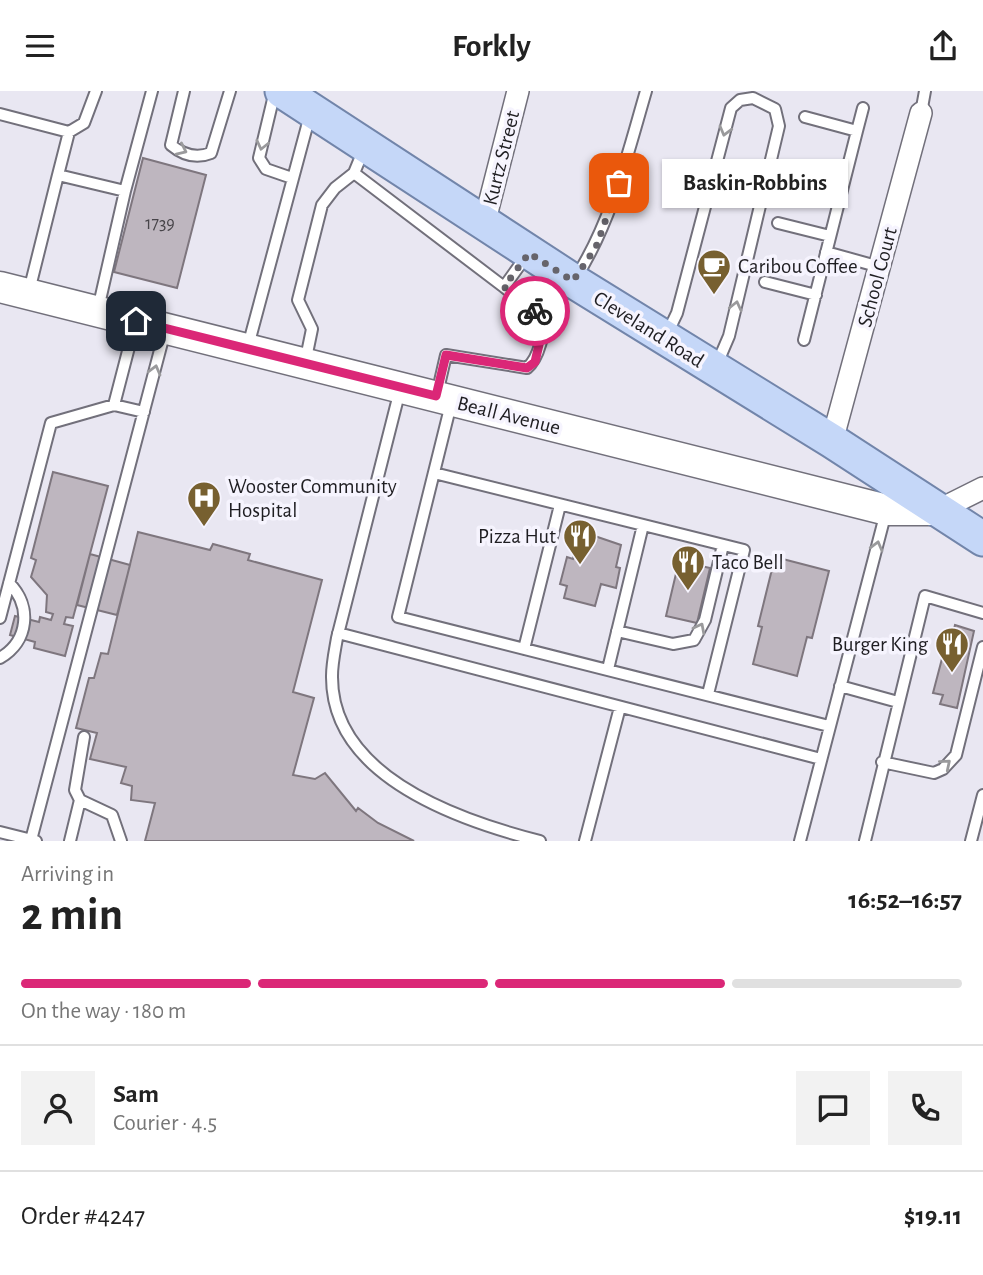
<!DOCTYPE html>
<html lang="en">
<head>
<meta charset="utf-8">
<style>
  :root { --surface:#fff; --page:#f2f2f2; --text:#222; --muted:#767676; --line:#e0e0e0; --accent:#db2777 }
  body { margin:0; font-family:"Alegreya Sans",sans-serif; background:var(--page); color:var(--text); height:100vh; display:flex; flex-direction:column; font-size:26px; white-space:nowrap }
  * { box-sizing:border-box; margin:0 }
  p { font-size:23px; color:var(--muted) }
  .icon { flex:none; width:38px; height:38px; fill:none; stroke:currentColor; stroke-width:2; stroke-linecap:round; stroke-linejoin:round }
  .map { position:relative; height:750px; overflow:hidden }
  .panel { display:flex; flex-direction:column; background:var(--surface); flex:1 }
  .panel>* { flex:none }
  .pin { position:absolute; display:grid; place-items:center; width:60px; height:60px; color:#fff; margin:-30px; border-radius:14px; box-shadow:0 4px 10px #0006 }
  .courier { position:absolute; display:grid; place-items:center; width:70px; height:70px; margin:-35px; border:5px solid #db2777; border-radius:50%; background:#fff; color:#222; box-shadow:0 2px 9px #0007 }
  .bubble { position:absolute; height:49px; border-radius:0px; background:var(--surface); box-shadow:0 2px 5px #0004; font-size:23px; font-weight:600; line-height:49px; text-align:center }
  .head em { font-style:normal; font-weight:600 }
  .head div { display:flex; flex-direction:column-reverse }
  .head { display:flex; align-items:center; justify-content:space-between; height:119px; padding:0 21px }
  h1 { font-size:46px; font-weight:600; line-height:52px }
  .bar { display:grid; grid-template-columns:repeat(4,1fr); gap:10px 7px; align-content:center; height:84px; padding:0 21px }
  .bar i { height:9px; border-radius:5px; background:var(--line) }
  .bar .selected { background:var(--accent) }
  .bar p { grid-column:span 4 }
  .line { display:flex; align-items:center; gap:18px; padding:0 21px; border-top:2px solid var(--line) }
  .line div { flex:1 }
  .round { display:grid; place-items:center; flex:none; width:74px; height:74px; border-radius:0px; background:var(--page) }
  header { display:flex; justify-content:space-between; align-items:center; height:91px; padding:0 21px; background:var(--surface); font-size:32px; font-weight:600 }
  .map>svg:first-child { display:block }
</style>
</head>
<body>
<header><svg class="icon" aria-label="menu" viewBox="0 0 24 24"><path d="M4 6h16M4 12h16M4 18h16"/></svg>Forkly<svg class="icon" aria-label="share" viewBox="0 0 24 24"><path d="M12 15V3M7 8l5-5 5 5M5 13v7h14v-7"/></svg></header>
<div class="map">
<svg width="983" height="750" viewBox="0 0 983 750">
  <rect width="100%" height="100%" fill="#e9e7f2"/>
  <!-- building -->
  <path fill="#beb6bf" stroke="#7e767e" stroke-width="2" d="M143 67 206 84 177 197 114 181Z
    M53 381 108 395 73 527 66 526 64 533 73 535 65 565 34 557 35 551 10 544 15 525 39 531 40 526 51 529 53 523 46 521 47 504 31 486 36 469 31 467Z
    M580 440 621 454 616 476 620 477 616 497 601 493 595 515 564 507 567 495 560 493 567 466 573 468Z
    M138 441 210 459 213 453 250 463 248 469 322 489 293 601 314 607 293 684 315 688 325 682 356 720 358 717 378 732 414 750H145L155 712 131 709 132 695 121 692 126 676 90 668 97 642 76 637 89 587H94L101 562 108 563Z
    M90 463 130 474 117 524 77 514Z
    M775 466 829 480 812 547 807 546 797 585 753 573 762 536 758 535Z
    M679 470 710 477 697 532 666 525Z
    M955 534 974 540 957 617 940 613 943 604 933 602 944 560 948 561Z"/>
  <g fill="none" stroke-linecap="round" stroke-linejoin="round">
    <!-- lane casing -->
    <g stroke="#72707b" stroke-width="14">
      <path id="lane" d="M184 0 171 54C183 64 196 68 211 62L230 0
        M275 0 259 67 266 78 292 87
        M921 22 925 0
        M0 23 69 41 58 84
        M857 40 863 17
        M69 41 84 32 96 0
        M364 58 354 82 504 196 527 164
        M791 84 842 97
        M125 100 152 0
        M778 132 830 145
        M826 161 880 176
        M575 188C612 130 627 65 646 0
        M765 191 816 204
        M29 200 58 84 125 100 98 218
        M667 243 677 222 731 17 740 9 753 7 775 18 779 35 729 245 717 273
        M804 249 857 40 805 26
        M248 255 310 24
        M305 272 312 238 298 209 322 114 335 97 354 82
        M400 299 337 547C335 559 332 572 332 585 331 686 461 730 540 750
        M437 303 446 264 527 277C538 268 547 239 541 225L504 196
        M451 313 398 526 829 635
        M114 314 135 233
        M434 382 744 459 708 603
        M0 527 51 332 114 314 144 321
        M617 540 673 553 694 549 705 529 723 454
        M338 542 821 668
        M524 558 560 414
        M0 567C29 550 32 515 9 492
        M608 578 643 434
        M840 595 898 611
        M882 671 934 682 943 678 956 664 983 556
        M80 709 112 724 121 750
        M0 741 36 750
        M31 749 165 240
        M70 750 80 709 75 699 84 646
        M585 750 620 616
        M800 750 886 421
        M865 750 925 505 983 522
        M971 750 983 704"/>
    </g>
    <!-- street casing -->
    <g stroke="#72707b" stroke-width="24">
      <path id="street" d="M484 133 518 0
        M832 350 921 22
        M939 419 983 397"/>
    </g>
    <!-- secondary casing -->
    <g stroke="#72707b" stroke-width="33">
      <path id="secondary" d="M0 196 887 419H939"/>
    </g>
    <!-- primary casing -->
    <g stroke="#7285aa" stroke-width="37">
      <path id="primary" d="M282 0 578 193 832 350 983 448"/>
    </g>
    <!-- lane -->
    <use href="#lane" stroke="#fff" stroke-width="10"/>
    <!-- street -->
    <use href="#street" stroke="#fff" stroke-width="21"/>
    <!-- secondary -->
    <use href="#secondary" stroke="#fff" stroke-width="30"/>
    <!-- primary -->
    <use href="#primary" stroke="#c5d7f8" stroke-width="33"/>
  </g>
  <!-- one-way arrows -->
  <defs><path id="oneway-chevron" d="M-2-3.5L2.5 0L-2 3.5" fill="none" stroke-width="1.6" stroke-linecap="round" stroke-linejoin="round" transform="scale(1.75)"/></defs>
  <g stroke="#9a9a9c">
    <use href="#oneway-chevron" transform="translate(725 40) rotate(105)"/>
    <use href="#oneway-chevron" transform="translate(262 54) rotate(103)"/>
    <use href="#oneway-chevron" transform="translate(182 59) rotate(25)"/>
    <use href="#oneway-chevron" transform="translate(736 215) rotate(-77)"/>
    <use href="#oneway-chevron" transform="translate(155 279) rotate(-75)"/>
    <use href="#oneway-chevron" transform="translate(877 455) rotate(-75)"/>
    <use href="#oneway-chevron" transform="translate(700 537) rotate(-63)"/>
    <use href="#oneway-chevron" transform="translate(946 673) rotate(-40)"/>
  </g>
  <g fill="none" stroke-linecap="round" stroke-linejoin="round">
    <!-- done -->
    <path stroke="#66646b" stroke-width="7" stroke-dasharray="0 12.6" d="M535 220 504 196 529 162 573 190 596 156 619 92"/>
    <!-- route -->
    <path stroke="#db2777" stroke-width="9" d="M136 230 436 305 446 264 527 277 535 271 544 232 535 220"/>
  </g>
  <!-- icons -->
  <defs>
    <g id="cafe-pin" transform="scale(1.75)"><path d="M0 17L-7.5 6A9.5 9.5 0 1 1 7.5 6Z" fill="#776030" stroke="#f6f4fe"/><path d="M-5.5-4.5H6V0H3Q3 3.5 0 3.5H-2.5Q-5.5 3.5-5.5 0ZM3-3.2v2h1.7v-2ZM-6 4.5H4V6H-6Z" fill="#fff"/></g>
    <g id="hospital-pin" transform="scale(1.75)"><path d="M0 17L-7.5 6A9.5 9.5 0 1 1 7.5 6Z" fill="#776030" stroke="#f6f4fe"/><path d="M-5-5h3v3.5h4V-5h3V5h-3V1.5h-4V5h-3Z" fill="#fff"/></g>
    <g id="restaurant-pin" transform="scale(1.75)"><path d="M0 17L-7.5 6A9.5 9.5 0 1 1 7.5 6Z" fill="#776030" stroke="#f6f4fe"/><path d="M-5-6h1v4h1v-4h1v4h1v-4h1v5L-1.5 .5V6h-2V.5L-5-1ZM5-6V6H3V1.5H1.5Q1.5-4 5-6Z" fill="#fff"/></g>
  </defs>
  <g fill-rule="evenodd">
    <use href="#cafe-pin" x="714" y="175"/>
    <use href="#hospital-pin" x="204" y="407"/>
    <use href="#restaurant-pin" x="580" y="445"/>
    <use href="#restaurant-pin" x="688" y="471"/>
    <use href="#restaurant-pin" x="952" y="553"/>
  </g>
  <g text-anchor="middle" stroke-width="7" stroke-linejoin="round" paint-order="stroke">
    <!-- number labels -->
    <g font-size="18" fill="#474449">
      <text x="160" y="138">1739</text>
    </g>
    <!-- street labels -->
    <g font-size="21" fill="#1f1e22" stroke="#f6f4fe">
      <text transform="translate(501 67) rotate(-76)" y="7">Kurtz Street</text>
      <text transform="translate(877 186) rotate(-75)" y="7">School Court</text>
      <text transform="translate(649 238) rotate(32)" y="7">Cleveland Road</text>
      <text transform="translate(509 324) rotate(14)" y="7">Beall Avenue</text>
    </g>
    <!-- poi labels -->
    <g font-size="21" fill="#1f1e22" stroke="#f6f4fe" text-anchor="start">
      <text x="738" y="182">Caribou Coffee</text>
      <text x="228" y="402">Wooster Community<tspan x="228" dy="24">Hospital</tspan></text>
      <text x="556" y="452" text-anchor="end">Pizza Hut</text>
      <text x="712" y="478">Taco Bell</text>
      <text x="928" y="560" text-anchor="end">Burger King</text>
    </g>
  </g>
</svg>
<div class="pin" style="left:619px;top:92px;background:#ea580c"><svg class="icon" aria-label="bag" viewBox="0 0 24 24"><path d="M5 8h14l-1 12H6zM9 8a3 3 0 0 1 6 0"/></svg></div>
<div class="pin" style="left:136px;top:230px;background:#1f2937"><svg class="icon" aria-label="home" viewBox="0 0 24 24"><path d="M3 11l9-7 9 7M6 9v11h12V9"/></svg></div>
<div class="courier" style="left:535px;top:220px"><svg class="icon" aria-label="bike" viewBox="0 0 24 24"><circle cx="6" cy="16" r="4"/><circle cx="18" cy="16" r="4"/><path d="M6 16l4-8h5l3 8M10 8l3 8H6M13 5h3"/></svg></div>
<div class="bubble" style="left:662px;top:68px;width:186px">Baskin-Robbins</div>
</div>
<section class="panel">
<div class="head"><div><h1>2 min</h1><p>Arriving in</p></div><em>16:52–16:57</em></div>
<div class="bar"><i class="selected"></i><i class="selected"></i><i class="selected"></i><i></i><p>On the way · 180 m</p></div>
<div class="line" style="height:126px"><a class="round"><svg class="icon" aria-label="person" viewBox="0 0 24 24"><circle cx="12" cy="8" r="4"/><path d="M4 21q1-7 8-7t8 7"/></svg></a><div><b>Sam</b><p>Courier · 4.5</p></div><a class="round"><svg class="icon" aria-label="chat" viewBox="0 0 24 24"><path d="M4 5h16v11H9l-5 4z"/></svg></a><a class="round"><svg class="icon" aria-label="phone" viewBox="0 0 24 24"><path d="M5 4h4l2 5-3 2q2 4 5 5l2-3 5 2v4C11 20 4 13 5 4z"/></svg></a></div>
<div class="line" style="height:91px"><div>Order #4247</div><b>$19.11</b></div>
</section>
</body>
</html>
